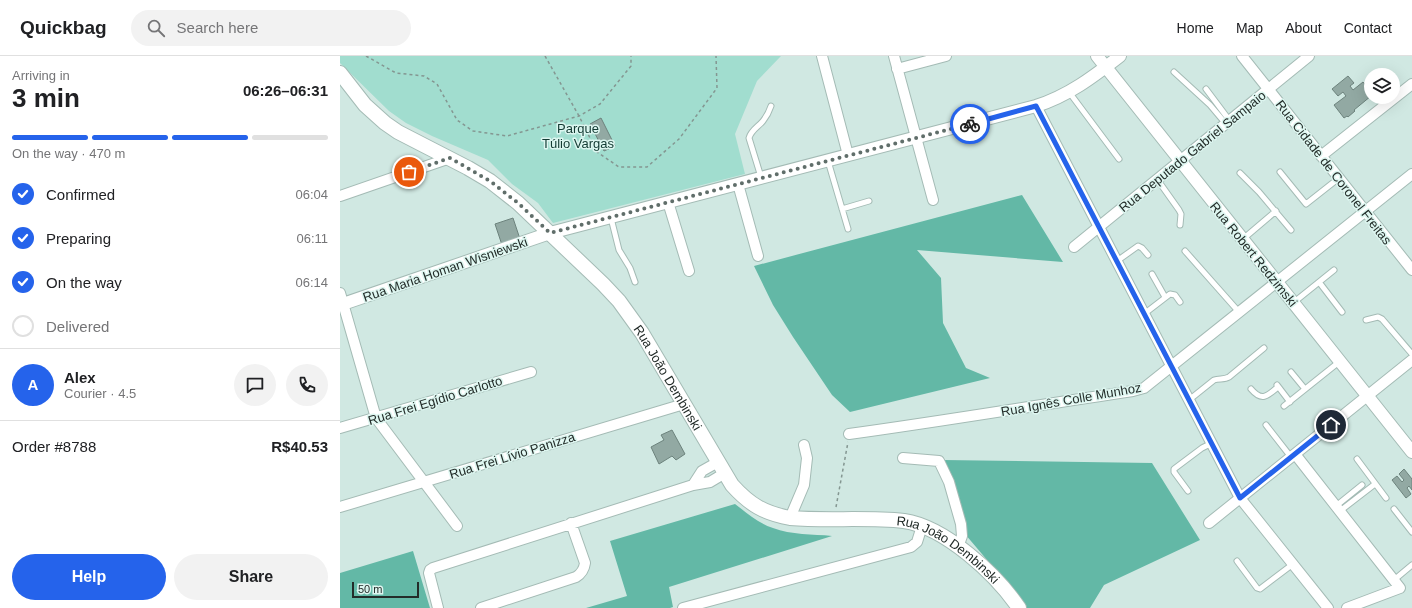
<!DOCTYPE html>
<html lang="en">
<head>
<meta charset="utf-8">
<style>
  :root { --surface:#fff; --page:#f2f2f2; --text:#202124; --muted:#757577; --line:#e0e0e0; --accent:#2563eb }
  body { margin:0; font-family:Helvetica,sans-serif; background:var(--page); color:var(--text); height:100vh; display:flex; flex-direction:column; font-size:15px; white-space:nowrap }
  * { box-sizing:border-box; margin:0 }
  p { font-size:13px; color:var(--muted) }
  .icon { flex:none; width:22px; height:22px; fill:none; stroke:currentColor; stroke-width:2; stroke-linecap:round; stroke-linejoin:round }
  .map { position:relative; flex:1; overflow:hidden }
  .panel { display:flex; flex-direction:column; background:var(--surface); width:340px }
  .panel>* { flex:none }
  .buttons { position:absolute; left:1024px; top:12px; display:grid; gap:8px }
  .buttons a { display:grid; place-items:center; width:36px; height:36px; border-radius:50%; background:var(--surface); box-shadow:0 4px 16px #0002; font-size:20px }
  .scale { position:absolute; left:12px; bottom:10px; width:67px; box-sizing:border-box; padding-left:4px; border:2px solid #232c29; border-top:0; font-size:11px; line-height:14px; white-space:nowrap; color:#232c29; -webkit-text-stroke:3px #ddf6f0; paint-order:stroke }
  .pin { position:absolute; display:grid; place-items:center; width:34px; height:34px; color:#fff; margin:-17px; border:2px solid #fff; border-radius:50%; box-shadow:0 1px 4px #0007 }
  .courier { position:absolute; display:grid; place-items:center; width:40px; height:40px; margin:-20px; border:3px solid #2563eb; border-radius:50%; background:#fff; color:#222; box-shadow:0 1px 5px #0007 }
  .overview em { font-style:normal; font-weight:800 }
  .overview div { display:flex; flex-direction:column-reverse }
  .overview { display:flex; align-items:center; justify-content:space-between; height:68px; padding:0 12px }
  h1 { font-size:26px; font-weight:800; line-height:30px }
  .bar { display:grid; grid-template-columns:repeat(4,1fr); gap:6px 4px; align-content:center; height:48px; padding:0 12px }
  .bar i { height:5px; border-radius:3px; background:var(--line) }
  .bar .active { background:var(--accent) }
  .bar p { grid-column:span 4 }
  .line { display:flex; align-items:center; gap:10px; padding:0 12px; border-top:1px solid var(--line) }
  .line div { flex:1 }
  .round { display:grid; place-items:center; flex:none; width:42px; height:42px; border-radius:21px; background:var(--page) }
  ol { padding:0 12px; list-style:none }
  li { display:flex; align-items:center; gap:12px; height:44px }
  li p { margin-inline-start:auto }
  li .icon { padding:4px; border-radius:50%; background:var(--accent); color:#fff; stroke-width:4 }
  li:last-child { color:var(--muted) }
  li i { width:22px; height:22px; border:2px solid var(--line); border-radius:50% }
  .button { display:flex; gap:8px; margin-top:auto; padding:8px 12px }
  .button a { flex:1; height:46px; border-radius:24px; background:var(--accent); color:#fff; font-size:16px; font-weight:800; line-height:46px; text-align:center }
  .button a+a { background:var(--page); color:var(--text) }
  header { display:flex; align-items:center; gap:24px; box-sizing:border-box; height:56px; padding:0 20px; background:var(--surface); border-bottom:1px solid var(--line) }
  header strong { font-size:19px }
  nav { display:flex; gap:22px; margin-inline-start:auto; font-size:14px }
  .search { width:280px; height:36px; background:var(--page); display:flex; align-items:center; gap:10px; box-sizing:border-box; padding:0 14px; border-radius:22px; color:var(--muted); font-size:15px }
  main { display:flex; flex:1; min-height:0 }
  .map>svg:first-child { display:block }
</style>
</head>
<body>
<header>
<strong>Quickbag</strong>
<div class="search"><svg class="icon" aria-label="search" viewBox="0 0 24 24"><circle cx="10" cy="10" r="6"/><path d="M15 15l6 6"/></svg>Search here</div>
<nav><a>Home</a><a>Map</a><a>About</a><a>Contact</a></nav>
</header>
<main>
<section class="panel">
<div class="overview"><div><h1>3 min</h1><p>Arriving in</p></div><em>06:26–06:31</em></div>
<div class="bar"><i class="active"></i><i class="active"></i><i class="active"></i><i></i><p>On the way · 470 m</p></div>
<ol>
<li><svg class="icon" aria-label="check" viewBox="0 0 24 24"><path d="M5 12l5 5 9-10"/></svg>Confirmed<p>06:04</p></li>
<li><svg class="icon" aria-label="check" viewBox="0 0 24 24"><path d="M5 12l5 5 9-10"/></svg>Preparing<p>06:11</p></li>
<li><svg class="icon" aria-label="check" viewBox="0 0 24 24"><path d="M5 12l5 5 9-10"/></svg>On the way<p>06:14</p></li>
<li><i></i>Delivered</li>
</ol>
<div class="line" style="height:72px"><b class="round" style="background:var(--accent);color:#fff">A</b><div><b>Alex</b><p>Courier · 4.5</p></div><a class="round"><svg class="icon" aria-label="chat" viewBox="0 0 24 24"><path d="M4 5h16v11H9l-5 4z"/></svg></a><a class="round"><svg class="icon" aria-label="phone" viewBox="0 0 24 24"><path d="M5 4h4l2 5-3 2q2 4 5 5l2-3 5 2v4C11 20 4 13 5 4z"/></svg></a></div>
<div class="line" style="height:52px"><div>Order #8788</div><b>R$40.53</b></div>
<div class="button"><a>Help</a><a>Share</a></div>
</section>
<div class="map">
<svg width="1072" height="552" viewBox="0 0 1072 552">
  <rect width="100%" height="100%" fill="#d0e8e2"/>
  <!-- green -->
  <path fill="#a1ddcf" d="M0 0H441L417 25 395 78 405 118 213 167 198 147 172 128 148 104 92 80 66 67 49 55 0 7Z"/>
  <!-- forest -->
  <path fill="#63b8a6" d="M682 139 723 206 577 194 601 222 603 267 626 312 650 322 510 356 492 339 453 281 433 249 414 210Z
    M603 404 812 407 860 484 764 529 750 552H683L653 511 625 478Z
    M395 448C407 457 418 467 433 472 451 479 473 478 492 480L329 531 333 551 330 552H246L287 540 270 485Z
    M73 495 90 552H0V517Z"/>
  <!-- building -->
  <path fill="#92a9a3" stroke="#6d837d" d="M1008 20 1014 27 1010 30 1013 34 1023 26 1031 35V40L1014 54 1015 55 1008 61 1007 60 1004 62 994 49 1006 40 1003 36 998 40 992 33Z
    M261 62 275 90 264 95 250 68Z
    M173 162 180 183 162 189 155 168Z
    M332 374 345 398 336 404 332 400 319 408 311 391 324 384 321 379Z
    M1064 413 1072 423V434L1069 430 1067 432 1071 438 1066 442 1052 424 1057 420 1062 426 1064 424 1059 418Z"/>
  <g fill="none" stroke-linecap="round" stroke-linejoin="round">
    <!-- service casing -->
    <g stroke="#a4bbb5" stroke-width="7">
      <path id="service" d="M834 16 870 49 886 68
        M866 33 890 65
        M729 36 779 103
        M488 105 508 173
        M940 116 966 148 999 122
        M900 117 919 136 951 174
        M421 121 409 82C411 74 418 71 423 65 427 60 429 56 431 50
        M817 123 839 154 841 158 840 169
        M502 153 529 145
        M271 162 279 194 290 212 295 226
        M903 183 936 155
        M845 195 899 256
        M777 205 798 190 802 192 808 199
        M812 218 825 241
        M979 226 1002 256
        M953 247 994 214
        M804 258 830 238 835 239 840 246
        M1026 264 1038 261 1042 263 1072 298
        M951 316 965 333
        M937 329 950 346
        M911 333C922 346 927 340 938 331
        M849 344 874 324C879 322 884 324 889 321L924 292
        M944 350 999 306
        M926 369 951 401
        M1017 403 1046 442
        M848 435 834 416V413L862 392 872 387
        M996 450 1022 429
        M1054 453 1072 476
        M1000 455 1035 428
        M897 505 917 532 920 533 953 508
        M1054 524 1072 509"/>
    </g>
    <!-- minor casing -->
    <g stroke="#a4bbb5" stroke-width="12">
      <path id="minor" d="M482 0 508 99
        M554 0 593 144
        M902 0 1072 214
        M557 13 606 0
        M696 50 900 442 988 552
        M981 100 1072 28
        M398 128 418 200
        M0 140 110 102
        M328 146 349 215
        M734 191 969 0
        M0 237 36 362 117 470
        M0 372 191 316
        M509 378C604 365 698 349 793 335L804 332 1072 118
        M955 398 1060 532 1007 552
        M563 402 599 405 609 426 621 468 622 480 618 491
        M353 429 362 415 378 406
        M0 451 344 348
        M450 462 464 429 467 402 464 389
        M869 467 1072 304
        M98 552 89 517 90 514 93 512 353 429 370 426 385 417
        M141 552 236 521C241 518 244 514 245 507L231 467
        M343 552 571 491 577 486 582 470"/>
    </g>
    <!-- tertiary casing -->
    <g stroke="#a4bbb5" stroke-width="14">
      <path id="tertiary" d="M757 0 1072 396
        M0 249 210 177 696 50C728 40 753 21 780 0"/>
    </g>
    <!-- secondary casing -->
    <g stroke="#a4bbb5" stroke-width="16">
      <g id="secondary">
        <path id="s1" d="M0 17 25 49 45 67 58 76 128 112 150 125 178 147 263 228 279 245 302 277 392 429C410 449 424 457 450 462 488 465 526 461 564 465 605 471 656 518 679 552"/>
      </g>
    </g>
    <!-- path -->
    <path stroke="#849691" stroke-width="1.5" stroke-dasharray="3 3" stroke-linecap="butt" d="M26 0 56 17 84 20 97 28 117 64 133 75 167 80 239 60 260 48 291 10V0
      M205 0 239 60 257 96 279 111H307L339 83 377 32 376 0
      M496 451 508 386"/>
    <!-- service -->
    <use href="#service" stroke="#fff" stroke-width="5"/>
    <!-- minor -->
    <use href="#minor" stroke="#fff" stroke-width="10"/>
    <!-- tertiary -->
    <use href="#tertiary" stroke="#fff" stroke-width="12"/>
    <!-- secondary -->
    <use href="#secondary" stroke="#fff" stroke-width="14"/>
  </g>
  <g fill="none" stroke-linecap="round" stroke-linejoin="round">
    <!-- done -->
    <path stroke="#606e6a" stroke-width="4" stroke-dasharray="0 7.2" d="M69 116 110 102 150 125 178 147 210 177 630 68"/>
    <!-- route -->
    <path stroke="#2563eb" stroke-width="5" d="M630 68 696 50 900 442 991 369"/>
  </g>
  <g text-anchor="middle" stroke-width="3" stroke-linejoin="round" paint-order="stroke">
    <!-- park labels -->
    <g font-size="13" fill="#133b33" stroke="#ddf6f0">
      <text x="238" y="77">Parque<tspan x="238" dy="15">Túlio Vargas</tspan></text>
    </g>
    <!-- street labels -->
    <g font-size="13" fill="#232c29" stroke="#ddf6f0">
      <text transform="translate(852 95) rotate(-39)" y="5">Rua Deputado Gabriel Sampaio</text>
      <text transform="translate(994 116) rotate(52)" y="5">Rua Cidade de Coronel Freitas</text>
      <text transform="translate(914 198) rotate(51)" y="5">Rua Robert Redzimski</text>
      <text transform="translate(105 213) rotate(-19)" y="5">Rua Maria Homan Wisniewski</text>
      <text dy="5" stroke="none"><textPath href="#s1" startOffset="455">Rua João Dembinski</textPath></text>
      <text transform="translate(731 343) rotate(-10)" y="5">Rua Ignês Colle Munhoz</text>
      <text transform="translate(95 344) rotate(-17)" y="5">Rua Frei Egídio Carlotto</text>
      <text transform="translate(172 399) rotate(-17)" y="5">Rua Frei Lívio Panizza</text>
      <text dy="5" stroke="none"><textPath href="#s1" startOffset="815">Rua João Dembinski</textPath></text>
    </g>
  </g>
</svg>
<div class="buttons">
<a><svg class="icon" aria-label="layers" viewBox="0 0 24 24"><path d="M12 4l9 5-9 5-9-5zM3 14l9 5 9-5"/></svg></a>
</div>
<div class="scale">50 m</div>
<div class="pin" style="left:69px;top:116px;background:#ea580c"><svg class="icon" aria-label="bag" viewBox="0 0 24 24"><path d="M5 8h14l-1 12H6zM9 8a3 3 0 0 1 6 0"/></svg></div>
<div class="pin" style="left:991px;top:369px;background:#1f2937"><svg class="icon" aria-label="home" viewBox="0 0 24 24"><path d="M3 11l9-7 9 7M6 9v11h12V9"/></svg></div>
<div class="courier" style="left:630px;top:68px"><svg class="icon" aria-label="bike" viewBox="0 0 24 24"><circle cx="6" cy="16" r="4"/><circle cx="18" cy="16" r="4"/><path d="M6 16l4-8h5l3 8M10 8l3 8H6M13 5h3"/></svg></div>
</div>
</main>
</body>
</html>
